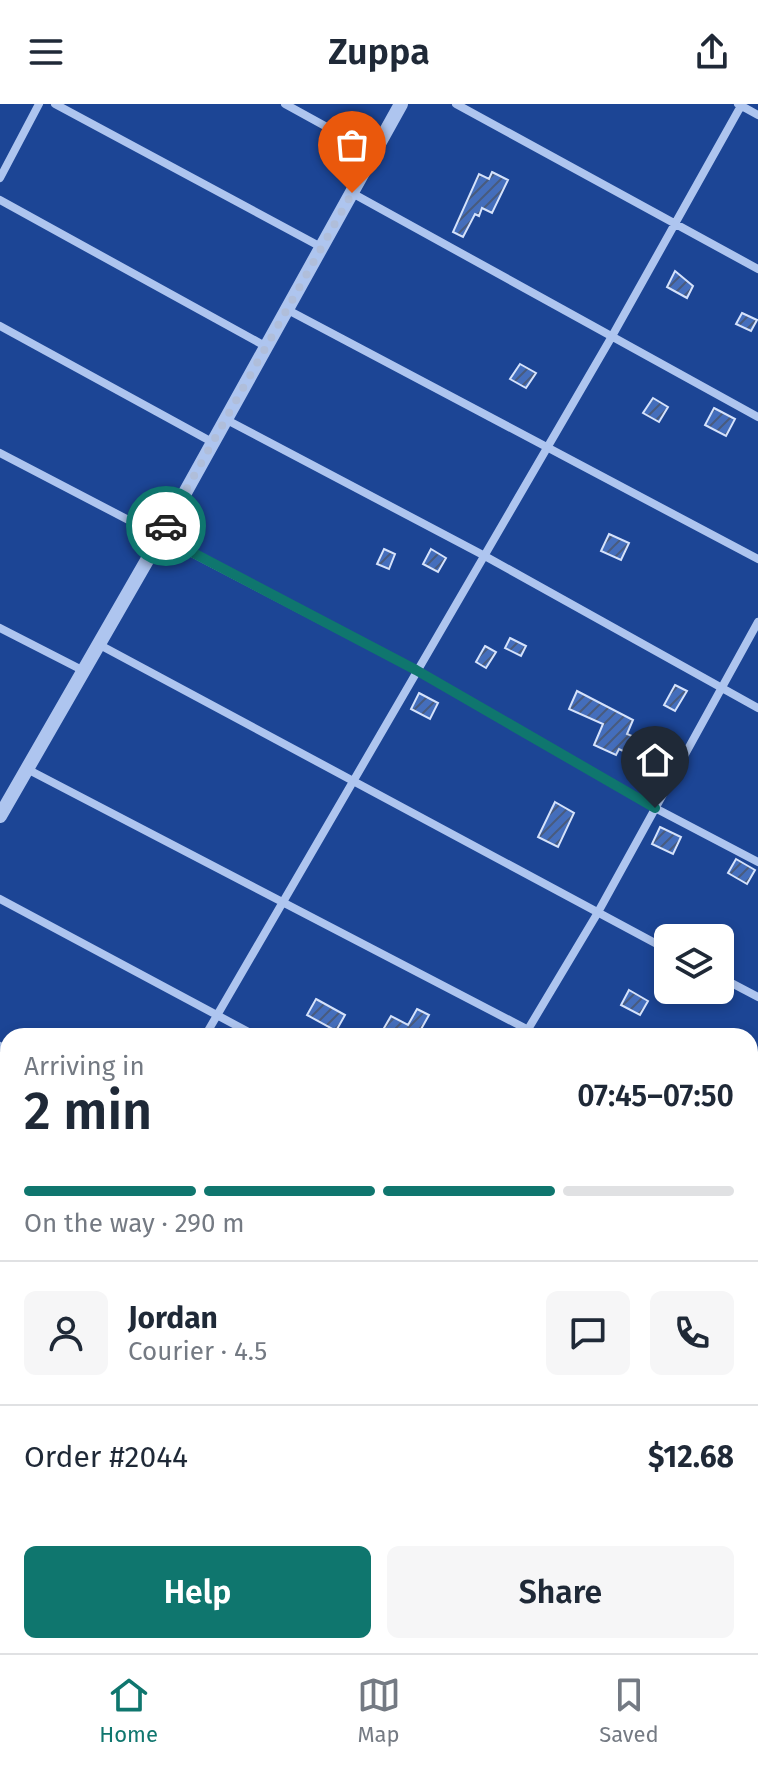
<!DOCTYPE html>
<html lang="en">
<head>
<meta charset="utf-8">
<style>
  :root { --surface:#fff; --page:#f6f6f7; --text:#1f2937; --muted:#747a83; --line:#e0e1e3; --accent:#0f766e }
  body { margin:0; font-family:"Fira Sans",sans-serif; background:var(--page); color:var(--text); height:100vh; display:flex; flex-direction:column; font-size:30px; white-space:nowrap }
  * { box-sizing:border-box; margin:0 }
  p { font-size:26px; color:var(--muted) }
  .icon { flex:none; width:44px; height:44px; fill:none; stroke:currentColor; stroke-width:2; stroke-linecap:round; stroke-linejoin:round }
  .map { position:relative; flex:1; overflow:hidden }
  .drawer { position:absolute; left:0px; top:924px; width:758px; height:626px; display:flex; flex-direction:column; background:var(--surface); border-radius:24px 24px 0 0; box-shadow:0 4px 12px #0003 }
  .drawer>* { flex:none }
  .tools { position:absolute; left:654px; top:820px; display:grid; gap:16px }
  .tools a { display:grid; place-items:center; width:80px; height:80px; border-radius:12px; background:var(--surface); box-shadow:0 4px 12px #0003; font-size:40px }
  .pin { position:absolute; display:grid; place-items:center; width:68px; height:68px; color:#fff; margin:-82px -34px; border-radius:50% 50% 50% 0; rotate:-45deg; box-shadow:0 0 8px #0007 }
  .pin .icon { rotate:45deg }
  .courier { position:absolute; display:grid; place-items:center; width:80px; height:80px; margin:-40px; border:6px solid #0f766e; border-radius:50%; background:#fff; color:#222; box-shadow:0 2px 10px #0007 }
  .head em { font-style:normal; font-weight:600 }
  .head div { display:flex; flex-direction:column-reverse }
  .head { display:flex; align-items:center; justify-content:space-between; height:136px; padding:0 24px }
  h1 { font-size:52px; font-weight:600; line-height:60px }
  .bar { display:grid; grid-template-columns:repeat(4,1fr); gap:12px 8px; align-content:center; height:96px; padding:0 24px }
  .bar i { height:10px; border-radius:6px; background:var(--line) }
  .bar .active { background:var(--accent) }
  .bar p { grid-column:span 4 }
  .line { display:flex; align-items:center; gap:20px; padding:0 24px; border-top:2px solid var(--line) }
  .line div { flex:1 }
  .round { display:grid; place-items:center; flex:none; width:84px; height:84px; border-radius:12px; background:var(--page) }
  .button { display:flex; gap:16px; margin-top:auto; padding:16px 24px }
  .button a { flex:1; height:92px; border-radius:12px; background:var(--accent); color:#fff; font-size:32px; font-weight:600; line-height:92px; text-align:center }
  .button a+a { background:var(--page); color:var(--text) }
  header { display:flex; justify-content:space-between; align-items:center; height:104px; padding:0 24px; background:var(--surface); font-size:36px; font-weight:600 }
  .dock { display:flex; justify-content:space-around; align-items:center; height:112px; border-top:2px solid var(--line); background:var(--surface); font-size:22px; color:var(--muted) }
  .dock a { display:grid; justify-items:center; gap:4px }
  .dock .active { color:var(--accent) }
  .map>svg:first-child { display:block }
</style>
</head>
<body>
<header><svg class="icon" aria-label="menu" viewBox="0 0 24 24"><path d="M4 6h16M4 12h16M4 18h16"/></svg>Zuppa<svg class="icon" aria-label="share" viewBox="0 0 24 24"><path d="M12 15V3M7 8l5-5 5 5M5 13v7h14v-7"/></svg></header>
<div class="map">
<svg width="758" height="1549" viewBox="0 0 758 1549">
  <defs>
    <pattern id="building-hatch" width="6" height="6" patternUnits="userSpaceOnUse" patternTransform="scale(2)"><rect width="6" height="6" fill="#446ebc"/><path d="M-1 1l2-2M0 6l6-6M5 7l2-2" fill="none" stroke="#485b7e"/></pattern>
  </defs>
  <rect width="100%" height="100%" fill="#1c4595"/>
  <!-- building -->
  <path fill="url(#building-hatch)" stroke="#d5e2fb" stroke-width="2" d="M492 68 508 76 492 109 482 104 479 112 475 110 463 133 453 128 479 70 489 75Z
    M675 167 693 182 687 194 667 183Z
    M742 209 757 216 751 227 736 220Z
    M520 260 536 269 526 284 510 275Z
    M653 294 668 303 659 318 643 309Z
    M714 304 735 315 726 332 705 321Z
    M609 430 629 439 621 456 601 447Z
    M384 445 395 450 389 465 377 460Z
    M431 445 446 454 438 468 423 460Z
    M510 534 526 542 521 552 505 544Z
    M485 542 496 548 486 564 476 558Z
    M675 581 687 587 675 607 664 601Z
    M577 587 633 616 627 630 632 632 625 648 619 645 616 651 594 641 603 620 569 605Z
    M419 589 438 599 430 615 411 605Z
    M555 698 574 709 558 743 538 733Z
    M660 723 681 733 673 750 652 740Z
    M736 755 755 766 747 780 728 769Z
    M629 886 648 897 640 911 621 901Z
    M316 895 345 911 336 927 307 911Z
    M417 905 429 911 420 927 429 932H400L384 924 391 912 408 921Z"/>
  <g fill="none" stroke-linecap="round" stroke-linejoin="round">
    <!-- minor -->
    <path stroke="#aec5ef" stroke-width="8" d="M55 0 321 143
      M285 0 374 49
      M456 0 758 165
      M738 0 758 11
      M0 74 39 0
      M352 89 758 313
      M0 96 265 242
      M286 205 758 455
      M0 222 212 338
      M225 315 483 451 758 604
      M0 349 416 566 655 704 758 758
      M0 524 82 566
      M98 540 668 846
      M27 665 540 932
      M0 795 256 932
      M720 873 758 893
      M205 932 611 234 742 0
      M524 932 597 810 758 518
      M0 942 8 946
      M750 1051 758 1056
      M750 1075 758 1061
      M0 1088 8 1092
      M750 1194 758 1198
      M0 1240 8 1244
      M0 1284 8 1270
      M750 1344 758 1348
      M0 1383 8 1387
      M750 1486 758 1490
      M320 1542 333 1549
      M261 1549 264 1542
      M555 1549 559 1542"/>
    <!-- tertiary -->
    <path stroke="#aec5ef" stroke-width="14" d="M0 712 161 432 401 0
      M0 1542 13 1549"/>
  </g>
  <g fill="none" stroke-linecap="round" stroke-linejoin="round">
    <!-- done -->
    <path stroke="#b0beda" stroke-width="8" stroke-dasharray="0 14.4" d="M166 422 352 89"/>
    <!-- route -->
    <path stroke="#0f766e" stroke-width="10" d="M166 422 161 432 416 566 655 704"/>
  </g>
</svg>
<div class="tools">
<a><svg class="icon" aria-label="layers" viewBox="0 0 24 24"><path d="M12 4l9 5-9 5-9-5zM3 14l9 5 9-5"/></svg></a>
</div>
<div class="pin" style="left:352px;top:89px;background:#ea580c"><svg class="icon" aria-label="bag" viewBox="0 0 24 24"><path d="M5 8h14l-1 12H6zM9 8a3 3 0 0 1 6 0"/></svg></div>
<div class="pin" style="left:655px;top:704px;background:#1f2937"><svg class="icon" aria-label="home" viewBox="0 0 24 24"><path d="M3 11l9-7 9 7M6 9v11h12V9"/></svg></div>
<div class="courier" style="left:166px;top:422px"><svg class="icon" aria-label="car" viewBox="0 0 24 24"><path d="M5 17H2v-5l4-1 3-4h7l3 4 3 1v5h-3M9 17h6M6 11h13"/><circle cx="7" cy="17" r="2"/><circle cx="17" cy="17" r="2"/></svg></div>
<section class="drawer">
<div class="head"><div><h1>2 min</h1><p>Arriving in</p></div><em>07:45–07:50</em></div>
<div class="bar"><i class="active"></i><i class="active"></i><i class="active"></i><i></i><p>On the way · 290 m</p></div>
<div class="line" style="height:144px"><a class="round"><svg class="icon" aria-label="person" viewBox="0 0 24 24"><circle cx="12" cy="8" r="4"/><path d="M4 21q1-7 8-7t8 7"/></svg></a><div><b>Jordan</b><p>Courier · 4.5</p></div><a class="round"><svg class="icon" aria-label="chat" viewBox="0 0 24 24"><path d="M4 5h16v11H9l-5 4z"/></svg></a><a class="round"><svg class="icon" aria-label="phone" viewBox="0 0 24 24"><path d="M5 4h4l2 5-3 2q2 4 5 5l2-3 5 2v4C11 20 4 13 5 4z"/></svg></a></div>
<div class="line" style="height:104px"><div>Order #2044</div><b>$12.68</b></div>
<div class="button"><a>Help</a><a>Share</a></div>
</section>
</div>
<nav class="dock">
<a class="active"><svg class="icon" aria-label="home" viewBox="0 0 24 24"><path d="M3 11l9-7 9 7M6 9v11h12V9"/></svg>Home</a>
<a><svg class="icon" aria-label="map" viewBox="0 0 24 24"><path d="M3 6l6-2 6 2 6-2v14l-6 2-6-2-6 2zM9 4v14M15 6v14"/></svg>Map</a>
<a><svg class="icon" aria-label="saved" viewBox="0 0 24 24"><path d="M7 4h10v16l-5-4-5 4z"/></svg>Saved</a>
</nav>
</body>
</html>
